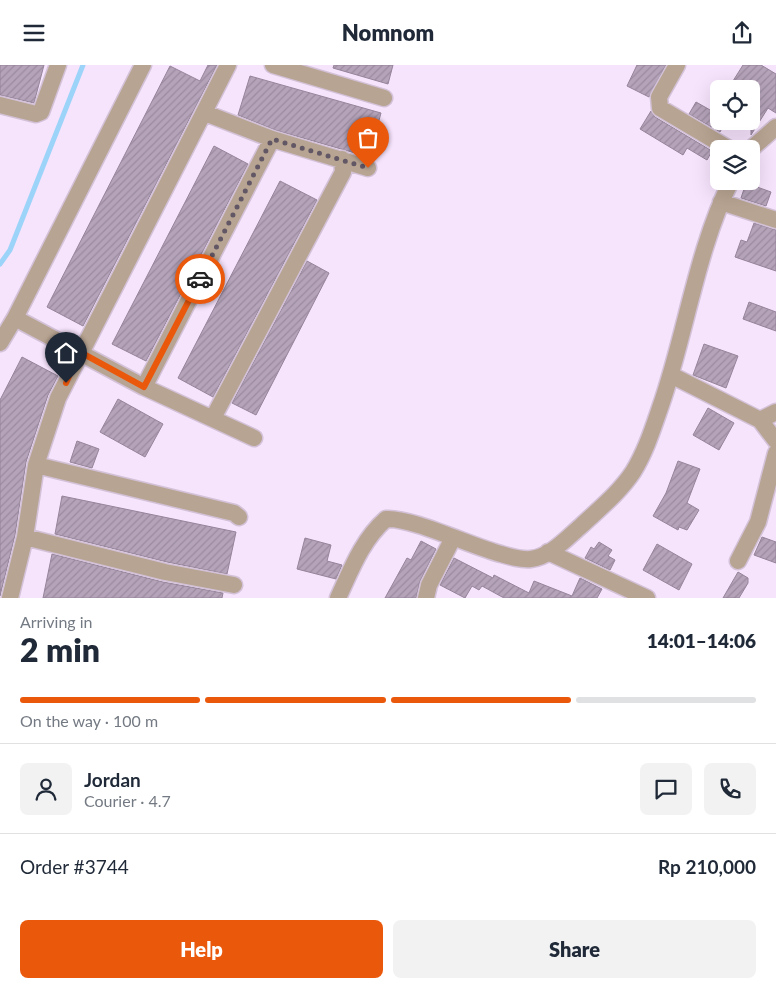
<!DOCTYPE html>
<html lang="en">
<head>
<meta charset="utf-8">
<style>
  :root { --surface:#fff; --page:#f2f2f3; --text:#1f2937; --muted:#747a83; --line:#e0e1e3; --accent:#ea580c }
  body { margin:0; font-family:Lato,sans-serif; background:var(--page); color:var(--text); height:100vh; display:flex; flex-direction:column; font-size:19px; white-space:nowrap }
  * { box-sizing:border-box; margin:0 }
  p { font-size:16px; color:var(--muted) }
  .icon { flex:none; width:28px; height:28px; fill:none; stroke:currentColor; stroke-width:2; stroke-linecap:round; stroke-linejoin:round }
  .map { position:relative; height:533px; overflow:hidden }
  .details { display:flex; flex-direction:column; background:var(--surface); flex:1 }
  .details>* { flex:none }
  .controls { position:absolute; left:710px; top:15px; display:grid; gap:10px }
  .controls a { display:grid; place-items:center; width:50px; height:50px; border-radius:8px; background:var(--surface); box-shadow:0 5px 20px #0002; font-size:25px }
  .pin { position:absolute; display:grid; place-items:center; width:42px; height:42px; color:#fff; margin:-51px -21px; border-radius:50% 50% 50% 0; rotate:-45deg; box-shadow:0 0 5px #0007 }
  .pin .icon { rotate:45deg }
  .courier { position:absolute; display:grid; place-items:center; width:50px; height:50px; margin:-25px; border:4px solid #ea580c; border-radius:50%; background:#fff; color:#222; box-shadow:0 1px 6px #0007 }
  .headline em { font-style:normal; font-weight:800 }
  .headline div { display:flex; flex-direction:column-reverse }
  .headline { display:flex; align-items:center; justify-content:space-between; height:85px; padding:0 20px }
  h1 { font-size:32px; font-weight:800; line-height:38px }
  .bar { display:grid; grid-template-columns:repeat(4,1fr); gap:8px 5px; align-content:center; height:60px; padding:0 20px }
  .bar i { height:6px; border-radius:4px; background:var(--line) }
  .bar .current { background:var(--accent) }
  .bar p { grid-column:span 4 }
  .line { display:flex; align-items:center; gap:12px; padding:0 20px; border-top:1px solid var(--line) }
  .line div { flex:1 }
  .round { display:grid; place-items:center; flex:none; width:52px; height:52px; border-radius:8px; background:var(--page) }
  .cta { display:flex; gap:10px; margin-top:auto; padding:10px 20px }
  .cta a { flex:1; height:58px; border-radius:8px; background:var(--accent); color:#fff; font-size:20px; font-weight:800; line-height:58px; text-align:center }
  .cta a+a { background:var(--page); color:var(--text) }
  header { display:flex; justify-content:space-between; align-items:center; height:65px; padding:0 20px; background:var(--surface); font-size:22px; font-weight:800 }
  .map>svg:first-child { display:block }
</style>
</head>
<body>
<header><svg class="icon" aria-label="menu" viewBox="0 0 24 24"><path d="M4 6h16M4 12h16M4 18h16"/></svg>Nomnom<svg class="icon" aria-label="share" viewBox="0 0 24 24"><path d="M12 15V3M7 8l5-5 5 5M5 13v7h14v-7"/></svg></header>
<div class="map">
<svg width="776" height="533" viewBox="0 0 776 533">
  <defs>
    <pattern id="building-hatch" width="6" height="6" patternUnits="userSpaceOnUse" patternTransform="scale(1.25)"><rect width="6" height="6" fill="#b5a3ba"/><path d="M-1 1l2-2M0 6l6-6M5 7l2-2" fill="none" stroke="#9b8b9f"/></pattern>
  </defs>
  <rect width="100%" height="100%" fill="#f6e3fc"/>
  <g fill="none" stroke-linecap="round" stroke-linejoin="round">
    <!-- stream -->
    <path stroke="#9cd3f9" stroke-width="5" d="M0 199 10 185 83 0"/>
  </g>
  <!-- building -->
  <path fill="url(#building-hatch)" stroke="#95849a" d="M0 0H44L34 38 0 30Z
    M208 0H217L83 261 47 242 170 1 200 16Z
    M334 0H393L388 19 333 3Z
    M637 0H666L649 32 627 21Z
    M743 0H761L776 9V48L768 43 751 70V24H728Z
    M250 11 381 48 369 92 275 65 238 50Z
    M696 37 719 50V56H726L720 67 689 49Z
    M651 46 655 52 712 86 707 95 687 83 683 90 640 64Z
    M214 81 248 99 146 296 112 279Z
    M280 116 317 135 213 332 178 313Z
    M746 118 771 127 766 141 741 133Z
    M754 158 776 165V206L735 192 741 175 747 177Z
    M307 196 329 208 256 350 232 338Z
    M749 237 776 247V266L743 254Z
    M704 279 738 291 726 323 693 310Z
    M22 292 58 311 48 330 26 397 15 470 0 531V335Z
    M118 334 163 359 145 392 100 367Z
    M708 343 734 358 719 385 693 370Z
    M77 376 99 384 92 403 70 397Z
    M678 396 700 404 687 438 699 445 687 465 679 462 678 465 653 451 666 428Z
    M62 431 236 467 227 509 167 497 55 469Z
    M762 472 776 477V498L754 490Z
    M305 473 331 480 327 496 342 500 336 514 297 504Z
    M421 476 436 484 420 516 416 533H385L407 493 411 495Z
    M599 477 612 485 608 491 615 495 610 505 585 493 591 482 594 484Z
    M657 479 692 499 679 525 643 505Z
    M52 489 163 517 223 528 222 533H43Z
    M454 493 493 513 494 510 529 528 534 516 572 531 580 513 602 524 597 533H504L482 521 479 525 472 521 465 533 440 520Z
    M738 507 748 513V518L739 533H723Z"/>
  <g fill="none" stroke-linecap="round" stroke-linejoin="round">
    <!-- minor casing -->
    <g stroke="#d2c1d7" stroke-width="19">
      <path id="minor" d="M273 0 384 33
        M677 0 659 32 660 43 729 84
        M0 40 36 49 41 47 58 0
        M205 48 272 74 368 103
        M751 84 776 62
        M721 137 776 155
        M15 253 144 322 254 373
        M0 278 15 253 143 0
        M671 310 760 355 776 347
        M144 322 272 74
        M213 353 343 107 342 94
        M760 355 776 376
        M36 400 234 448 239 452
        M25 472 165 507 234 520
        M548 487 647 533
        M738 496 758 457 776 388
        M10 533 25 472 36 400 58 333 228 0
        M338 533C351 505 362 475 386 454 411 452 473 482 501 489 511 492 521 495 531 494 550 492 567 473 581 461 599 444 619 428 633 407 646 386 653 363 661 340 686 268 697 184 731 116
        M426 533 429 520 453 473"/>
    </g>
    <!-- minor -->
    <use href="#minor" stroke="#b8a492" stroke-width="16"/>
  </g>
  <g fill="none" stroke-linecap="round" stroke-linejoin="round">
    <!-- done -->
    <path stroke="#625765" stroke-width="5" stroke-dasharray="0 9" d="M200 214 272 74 368 103"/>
    <!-- route -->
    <path stroke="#ea580c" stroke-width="6" d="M66 318 80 287 144 322 200 214"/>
  </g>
</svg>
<div class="controls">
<a><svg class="icon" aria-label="locate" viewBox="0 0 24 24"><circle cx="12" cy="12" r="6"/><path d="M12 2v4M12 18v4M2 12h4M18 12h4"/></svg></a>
<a><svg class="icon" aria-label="layers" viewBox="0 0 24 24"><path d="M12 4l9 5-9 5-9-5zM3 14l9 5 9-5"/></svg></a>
</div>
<div class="pin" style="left:368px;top:103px;background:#ea580c"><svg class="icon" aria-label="bag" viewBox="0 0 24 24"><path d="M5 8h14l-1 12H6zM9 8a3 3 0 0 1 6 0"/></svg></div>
<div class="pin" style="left:66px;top:318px;background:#1f2937"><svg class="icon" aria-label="home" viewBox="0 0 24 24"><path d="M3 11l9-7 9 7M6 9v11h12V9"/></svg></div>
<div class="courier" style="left:200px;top:214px"><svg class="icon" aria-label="car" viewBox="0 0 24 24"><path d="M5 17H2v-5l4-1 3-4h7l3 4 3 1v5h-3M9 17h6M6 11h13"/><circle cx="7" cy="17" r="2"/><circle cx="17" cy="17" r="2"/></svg></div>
</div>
<section class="details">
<div class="headline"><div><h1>2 min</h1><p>Arriving in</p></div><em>14:01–14:06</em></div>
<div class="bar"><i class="current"></i><i class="current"></i><i class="current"></i><i></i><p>On the way · 100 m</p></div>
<div class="line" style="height:90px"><a class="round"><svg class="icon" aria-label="person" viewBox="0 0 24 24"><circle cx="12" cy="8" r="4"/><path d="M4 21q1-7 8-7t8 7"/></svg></a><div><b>Jordan</b><p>Courier · 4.7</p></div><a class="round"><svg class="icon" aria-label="chat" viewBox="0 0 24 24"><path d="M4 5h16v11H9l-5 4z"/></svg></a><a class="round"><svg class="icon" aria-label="phone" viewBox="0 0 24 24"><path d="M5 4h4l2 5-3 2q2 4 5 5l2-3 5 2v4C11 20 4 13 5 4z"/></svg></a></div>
<div class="line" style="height:65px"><div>Order #3744</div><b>Rp 210,000</b></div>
<div class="cta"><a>Help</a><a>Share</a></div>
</section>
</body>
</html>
